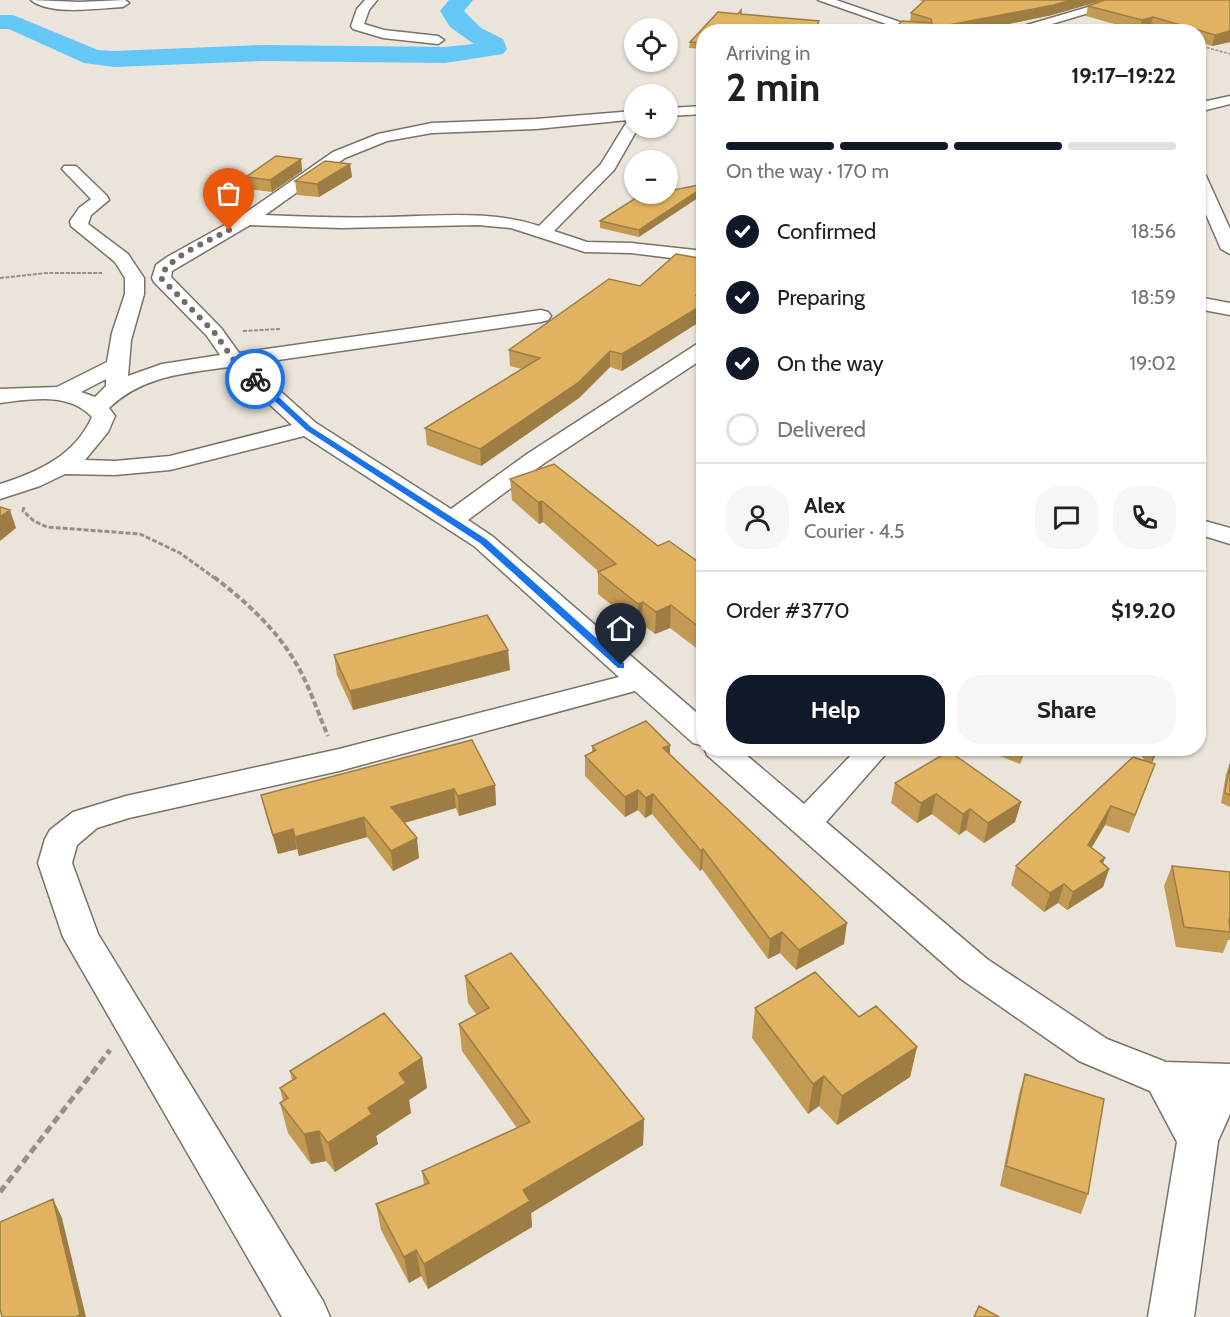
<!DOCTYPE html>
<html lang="en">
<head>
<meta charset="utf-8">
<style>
  :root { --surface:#fff; --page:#f6f6f6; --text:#202124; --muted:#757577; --line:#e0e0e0; --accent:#111827 }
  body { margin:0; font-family:Cabin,sans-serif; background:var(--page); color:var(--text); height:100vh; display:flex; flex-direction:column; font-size:22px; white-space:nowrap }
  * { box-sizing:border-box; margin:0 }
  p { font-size:20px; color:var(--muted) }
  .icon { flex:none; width:33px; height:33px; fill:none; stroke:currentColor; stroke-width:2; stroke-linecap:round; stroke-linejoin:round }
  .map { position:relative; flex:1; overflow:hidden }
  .drawer { position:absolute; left:696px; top:24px; width:510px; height:732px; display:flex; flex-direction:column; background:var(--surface); border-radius:24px; box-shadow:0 2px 4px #0004 }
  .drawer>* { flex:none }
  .controls { position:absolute; left:624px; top:18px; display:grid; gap:12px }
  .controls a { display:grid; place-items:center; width:54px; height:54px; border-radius:50%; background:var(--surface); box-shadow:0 2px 4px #0004; font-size:30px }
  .pin { position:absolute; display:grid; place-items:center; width:51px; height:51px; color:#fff; margin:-62px -26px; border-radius:50% 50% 50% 0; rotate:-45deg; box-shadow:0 0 6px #0007 }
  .pin .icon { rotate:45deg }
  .courier { position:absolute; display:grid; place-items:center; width:60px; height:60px; margin:-30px; border:4px solid #1a73e8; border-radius:50%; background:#fff; color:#222; box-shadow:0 2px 8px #0007 }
  .headline em { font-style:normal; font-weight:800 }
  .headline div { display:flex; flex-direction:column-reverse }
  .headline { display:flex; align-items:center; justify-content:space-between; height:102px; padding:0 30px }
  h1 { font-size:39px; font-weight:800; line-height:45px }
  .bar { display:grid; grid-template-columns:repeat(4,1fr); gap:9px 6px; align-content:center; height:72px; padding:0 30px }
  .bar i { height:8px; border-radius:4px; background:var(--line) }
  .bar .active { background:var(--accent) }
  .bar p { grid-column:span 4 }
  .line { display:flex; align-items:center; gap:15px; padding:0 30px; border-top:2px solid var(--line) }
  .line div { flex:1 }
  .round { display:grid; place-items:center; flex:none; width:63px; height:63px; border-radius:24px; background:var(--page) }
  ol { padding:0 30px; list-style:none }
  li { display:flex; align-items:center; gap:18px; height:66px }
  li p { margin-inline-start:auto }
  li .icon { padding:6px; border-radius:50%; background:var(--accent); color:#fff; stroke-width:4 }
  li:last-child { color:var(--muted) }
  li i { width:33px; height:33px; border:3px solid var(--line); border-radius:50% }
  .primary-button { display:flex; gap:12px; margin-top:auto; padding:12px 30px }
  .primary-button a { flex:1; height:69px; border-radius:24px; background:var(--accent); color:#fff; font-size:24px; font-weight:800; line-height:69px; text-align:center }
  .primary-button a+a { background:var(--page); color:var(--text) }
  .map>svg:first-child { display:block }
</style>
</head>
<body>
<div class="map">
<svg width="1230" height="1317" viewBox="0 0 1230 1317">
  <rect width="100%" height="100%" fill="#eae4da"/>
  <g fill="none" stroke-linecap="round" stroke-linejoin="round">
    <!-- river -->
    <path fill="#64c7f6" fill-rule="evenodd" d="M449 0H473L464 11 481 28 503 39 507 49 503 54 445 63 263 61 114 67 84 63 9 29H0V15H13L98 50 114 51 263 45 445 47 474 44 450 27 440 11Z"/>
    <!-- minor casing -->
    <g stroke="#78736a" stroke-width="3">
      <path id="minor" d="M31 0 79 2 125 0 129 3 123 7C99 8 50 16 31 0Z
        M365 0H377L369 10 364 24 384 30 438 36 444 40 438 44 383 38 353 29 351 26 357 9Z
        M818 0H836L929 32H909Z
        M1112 0H1132L1025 32H1003Z
        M1230 96V104L1198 112V103Z
        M704 106V114L668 116V108Z
        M634 111V128H638L614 170 554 231 587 242 631 243 704 251V262L631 253 585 252 511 228 478 225 341 228 250 225 172 271 171 277 221 328 239 353 541 310 548 312 551 316 548 320 541 322 250 364 316 423 451 509 527 454 697 344 704 342V358L543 464 468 520 492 536 704 719V746L693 743 635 691 339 771 129 818 97 828 77 845 72 863 98 934 323 1301 330 1317H282L63 937 38 863 45 839 50 830 73 812 126 796 339 749 619 677 474 546 304 436 170 470 115 475 65 474 40 486 0 499V484C39 472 75 455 92 417 69 392 30 399 0 403V389L57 387 107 362 112 333 125 294V278L115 262 71 226 70 221 79 208 91 199 62 169 64 166H76L107 196 109 200 91 215 88 224 128 254 144 278V294L131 340 128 376 162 364 220 355 207 336 154 282 152 278 156 265 167 257 241 216 333 152 378 134 432 123 536 119ZM628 120 601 164 539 226C491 210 439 216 389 217 347 218 306 217 265 215L345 158 387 141 432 133 536 129ZM229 367 292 425 170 456 115 461 85 460 108 432 115 416 109 408C142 376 185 373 229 367ZM106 379V386L95 397 81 392Z
        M1198 171 1206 176 1230 229V254L1221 249 1198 196Z
        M1198 297 1230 303V315L1198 309Z
        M1198 519 1230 528V544L1198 534Z
        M704 747 738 748 804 804 858 748H891L826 822 987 959 1107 1039 1166 1062 1230 1064V1114L1218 1141 1194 1317H1148L1177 1142 1150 1091 1079 1061 961 979 707 755Z"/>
    </g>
    <!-- path-far4 -->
    <path stroke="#959189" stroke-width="1.5" stroke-dasharray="3 1.5" stroke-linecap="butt" d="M1198 45 1230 54"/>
    <!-- path-far3 -->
    <path stroke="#959189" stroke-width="2" stroke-dasharray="4 1.5" stroke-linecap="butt" d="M0 278 47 273H102
      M243 331 280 329"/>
    <!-- path-far2 -->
    <path stroke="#959189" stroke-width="3" stroke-dasharray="5 2" stroke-linecap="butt" d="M24 507 23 511 34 521 47 527 140 534 180 553 216 579"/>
    <!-- path-far1 -->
    <path stroke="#959189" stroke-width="4" stroke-dasharray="6 3" stroke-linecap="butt" d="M214 577C244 600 275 628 294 660 309 684 317 711 328 736"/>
    <!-- path -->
    <path stroke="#959189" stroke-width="5" stroke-dasharray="8 4.5" stroke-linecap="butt" d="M0 1192 110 1050"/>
    <!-- minor -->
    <use href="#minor" fill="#fff" fill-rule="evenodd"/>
  </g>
  <!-- wall -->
  <path fill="#c29a53" d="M918 0H1104L1052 15 970 32H896L897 26 910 21 911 13 923 1Z
    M1230 0V42L1212 46 1198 42V32H1162L1150 28 1139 31 1086 16 1088 6Z
    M741 10V14L819 21 818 26 816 32H704V49L689 48 690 42 718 12 738 14Z
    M301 159 302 171 272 192 248 189 246 177Z
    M350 164 352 177 319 197 297 195 295 181Z
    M639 196V237L600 228V221Z
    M704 259V319L622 371 610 367 579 398 481 466 427 445 425 428 522 369 510 366 509 350Z
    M510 479 658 546 704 566V654L670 628 655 634 642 624 638 626 598 594V572H599L543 522 539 524 512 500Z
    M334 655 510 670 353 710 337 675Z
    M670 745V754L844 944 796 970 780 953 768 959 702 869 700 871 652 814 645 818 638 810 625 817 585 776V756L592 752V746Z
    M980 748H1026L1020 764Z
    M1136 748H1159L1152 763 1148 782 1129 833 1105 825 1091 848 1103 864 1109 869 1103 887 1067 910 1058 903 1044 912 1011 885 1016 866 1145 761Z
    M1230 764V807L1221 803 1226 774Z
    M895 783 1021 802 1015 822 984 843 966 830 959 835 932 814 917 823 891 803Z
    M495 785 496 805 459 816 456 808 404 823 419 858 393 871 367 837 299 856 297 849 278 854 266 815 261 795Z
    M1172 866 1230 872V940H1228L1223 953 1176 947 1164 886Z
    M465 976 644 1119 643 1145 531 1213 532 1227 428 1289 421 1276 409 1283 381 1230 376 1204 424 1185 422 1171 517 1128 462 1051 459 1024 477 1015 468 1003Z
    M755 1008 859 1017 917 1047 910 1077 837 1125 819 1106 808 1114 752 1038Z
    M422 1058 427 1088 409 1100 411 1113 376 1136 378 1144 335 1172 326 1161 311 1164 288 1133 280 1103 283 1101 280 1088 292 1080 290 1071Z
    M1025 1074 1088 1194 1081 1214 1000 1186 1019 1094Z"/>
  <!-- shaded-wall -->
  <path fill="#9e7d44" d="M1071 0H1104L1052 15 970 32H927L928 29Z
    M1153 17 1150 28 1139 31 1142 20Z
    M1230 31V42L1212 46 1215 35Z
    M301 159 302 171 272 192 270 180Z
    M350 164 352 177 319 197 317 184Z
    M704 187V194L639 237V230Z
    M704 287V319L622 371V354L696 295Z
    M610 351V367L579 398 481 466 480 449Z
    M542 501 543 522 539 524 538 502Z
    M10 510 16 528 0 541V517Z
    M643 602 642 624 638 626V604Z
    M671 605 670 628 655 634 656 612Z
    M508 650 510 670 353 710 350 691Z
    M670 745V765L663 748Z
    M1023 748H1026L1020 764Z
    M1157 748H1159L1150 767 1153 757Z
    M495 785 496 805 459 816 458 796Z
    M454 789 456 808 393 826 391 807Z
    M638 790V810L625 817V797Z
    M653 794 652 814 645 818 646 798Z
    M936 794 932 814 917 823 921 803Z
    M1021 802 1015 822 984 843 988 823Z
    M1111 806 1105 825 1082 864 1088 845Z
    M970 809 966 830 959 835 963 814Z
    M364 817 367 837 299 856 295 837Z
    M293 829 297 849 278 854 273 835Z
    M417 838 419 858 393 871 391 851Z
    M703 849 702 869 700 871 701 851Z
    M1105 858 1099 875 1109 869 1103 887 1067 910 1073 892 1100 861Z
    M1064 884 1058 903 1044 912 1050 893Z
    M847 923 844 944 796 970 799 950Z
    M782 932 780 953 768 959 770 939Z
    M917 1047 910 1077 837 1125 842 1096Z
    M422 1058 427 1088 409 1100 411 1113 376 1136 378 1144 335 1172 328 1143 368 1108 399 1073Z
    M824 1076 819 1106 808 1114 813 1084Z
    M644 1119 643 1145 531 1213 532 1227 428 1289 424 1264 523 1190Z
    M319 1131 326 1161 311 1164 304 1134Z
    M53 1199 62 1218 86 1317H76Z
    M416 1250 421 1276 409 1283 404 1257Z"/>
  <!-- building -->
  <path fill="#e1b361" stroke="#9e7d44" stroke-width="1.5" d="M925 0H1071L1054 5 928 29 897 26 902 21 932 23 931 19 911 13Z
    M1105 0H1230V31L1215 35 1153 17 1142 20 1088 6Z
    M741 10V14L819 21 814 32H704V43L690 42 718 12 738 14Z
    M276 156 301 159 270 180 246 177Z
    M325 161 350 164 317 184 295 181Z
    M704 184V187L639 230 600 221 639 196 652 194H668V191Z
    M676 254 704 259V287L696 295 704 297V304L622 354 610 351 579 382 480 449 425 428 540 358 509 350 609 279 640 286Z
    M554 464 658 546 669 541 704 566V631L671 605 656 612 643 602 638 604 598 572 616 564 542 501 538 502 510 479Z
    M0 507 10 510 0 517Z
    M487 615 508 650 350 691 334 655Z
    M646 721 670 745 663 748 847 923 799 950 782 932 770 939 703 849 701 851 653 794 646 798 638 790 625 797 585 756 596 750 592 746Z
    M472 740 495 785 458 796 454 789 391 807 417 838 391 851 364 817 295 837 293 829 273 835 261 795Z
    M1147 748H1157L1153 757Z
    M949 751 1021 802 988 823 970 809 963 814 936 794 921 803 895 783Z
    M1133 757 1155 764 1135 815 1111 806 1088 845 1105 858 1100 861 1109 869 1073 892 1064 884 1050 893 1016 866Z
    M1230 764V795L1225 793Z
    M1172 866 1230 872V919H1229L1230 932 1184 927Z
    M511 953 644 1119 523 1190 530 1201 424 1264 416 1250 404 1257 376 1204 429 1183 422 1171 530 1122 459 1024 489 1008 465 976Z
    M815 972 859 1017 876 1006 917 1047 842 1096 824 1076 813 1084 755 1008Z
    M384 1013 422 1058 399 1073 406 1083 368 1108 372 1114 328 1143 319 1131 304 1134 280 1103 288 1098 280 1088 296 1078 290 1071Z
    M1025 1074 1104 1099 1088 1194 1006 1166Z
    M53 1199 80 1314 76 1317H2L0 1308V1222Z
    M979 1306 999 1317H974Z"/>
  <!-- route -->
  <path fill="#1a73e8" d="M252 377H257L311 427 486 539 624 663V668H618L480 543 306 430 252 380Z"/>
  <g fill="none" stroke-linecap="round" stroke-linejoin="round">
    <!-- done -->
    <path stroke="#706d67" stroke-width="6" stroke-dasharray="0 10.8" d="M229 230C211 240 165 258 161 278L214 332 233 359 255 379"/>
  </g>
</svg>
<div class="controls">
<a><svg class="icon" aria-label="locate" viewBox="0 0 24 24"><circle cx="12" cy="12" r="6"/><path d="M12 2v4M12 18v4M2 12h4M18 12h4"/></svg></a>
<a>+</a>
<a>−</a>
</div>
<div class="pin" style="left:229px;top:230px;background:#ea580c"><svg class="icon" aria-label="bag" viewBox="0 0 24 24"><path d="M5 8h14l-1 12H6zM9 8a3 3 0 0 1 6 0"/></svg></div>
<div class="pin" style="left:621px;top:665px;background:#1f2937"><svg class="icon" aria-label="home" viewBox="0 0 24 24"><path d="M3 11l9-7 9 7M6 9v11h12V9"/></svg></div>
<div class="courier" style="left:255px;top:379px"><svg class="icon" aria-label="bike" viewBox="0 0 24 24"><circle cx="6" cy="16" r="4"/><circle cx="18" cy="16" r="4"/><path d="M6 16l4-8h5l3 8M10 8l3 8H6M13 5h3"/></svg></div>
<section class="drawer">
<div class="headline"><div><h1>2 min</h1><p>Arriving in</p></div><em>19:17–19:22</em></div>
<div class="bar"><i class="active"></i><i class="active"></i><i class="active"></i><i></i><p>On the way · 170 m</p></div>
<ol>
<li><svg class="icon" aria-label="check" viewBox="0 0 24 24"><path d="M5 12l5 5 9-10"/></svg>Confirmed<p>18:56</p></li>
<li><svg class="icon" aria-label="check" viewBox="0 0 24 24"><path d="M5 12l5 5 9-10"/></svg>Preparing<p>18:59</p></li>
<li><svg class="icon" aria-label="check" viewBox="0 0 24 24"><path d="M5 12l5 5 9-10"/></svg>On the way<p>19:02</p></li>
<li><i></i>Delivered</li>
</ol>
<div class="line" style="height:108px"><a class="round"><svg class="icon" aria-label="person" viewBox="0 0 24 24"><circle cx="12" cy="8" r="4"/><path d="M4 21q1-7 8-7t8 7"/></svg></a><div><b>Alex</b><p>Courier · 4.5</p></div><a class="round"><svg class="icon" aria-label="chat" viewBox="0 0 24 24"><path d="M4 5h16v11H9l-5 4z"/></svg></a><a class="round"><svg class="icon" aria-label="phone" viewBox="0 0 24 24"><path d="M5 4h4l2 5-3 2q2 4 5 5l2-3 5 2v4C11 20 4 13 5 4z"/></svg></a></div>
<div class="line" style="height:78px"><div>Order #3770</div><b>$19.20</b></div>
<div class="primary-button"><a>Help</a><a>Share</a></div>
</section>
</div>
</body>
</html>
